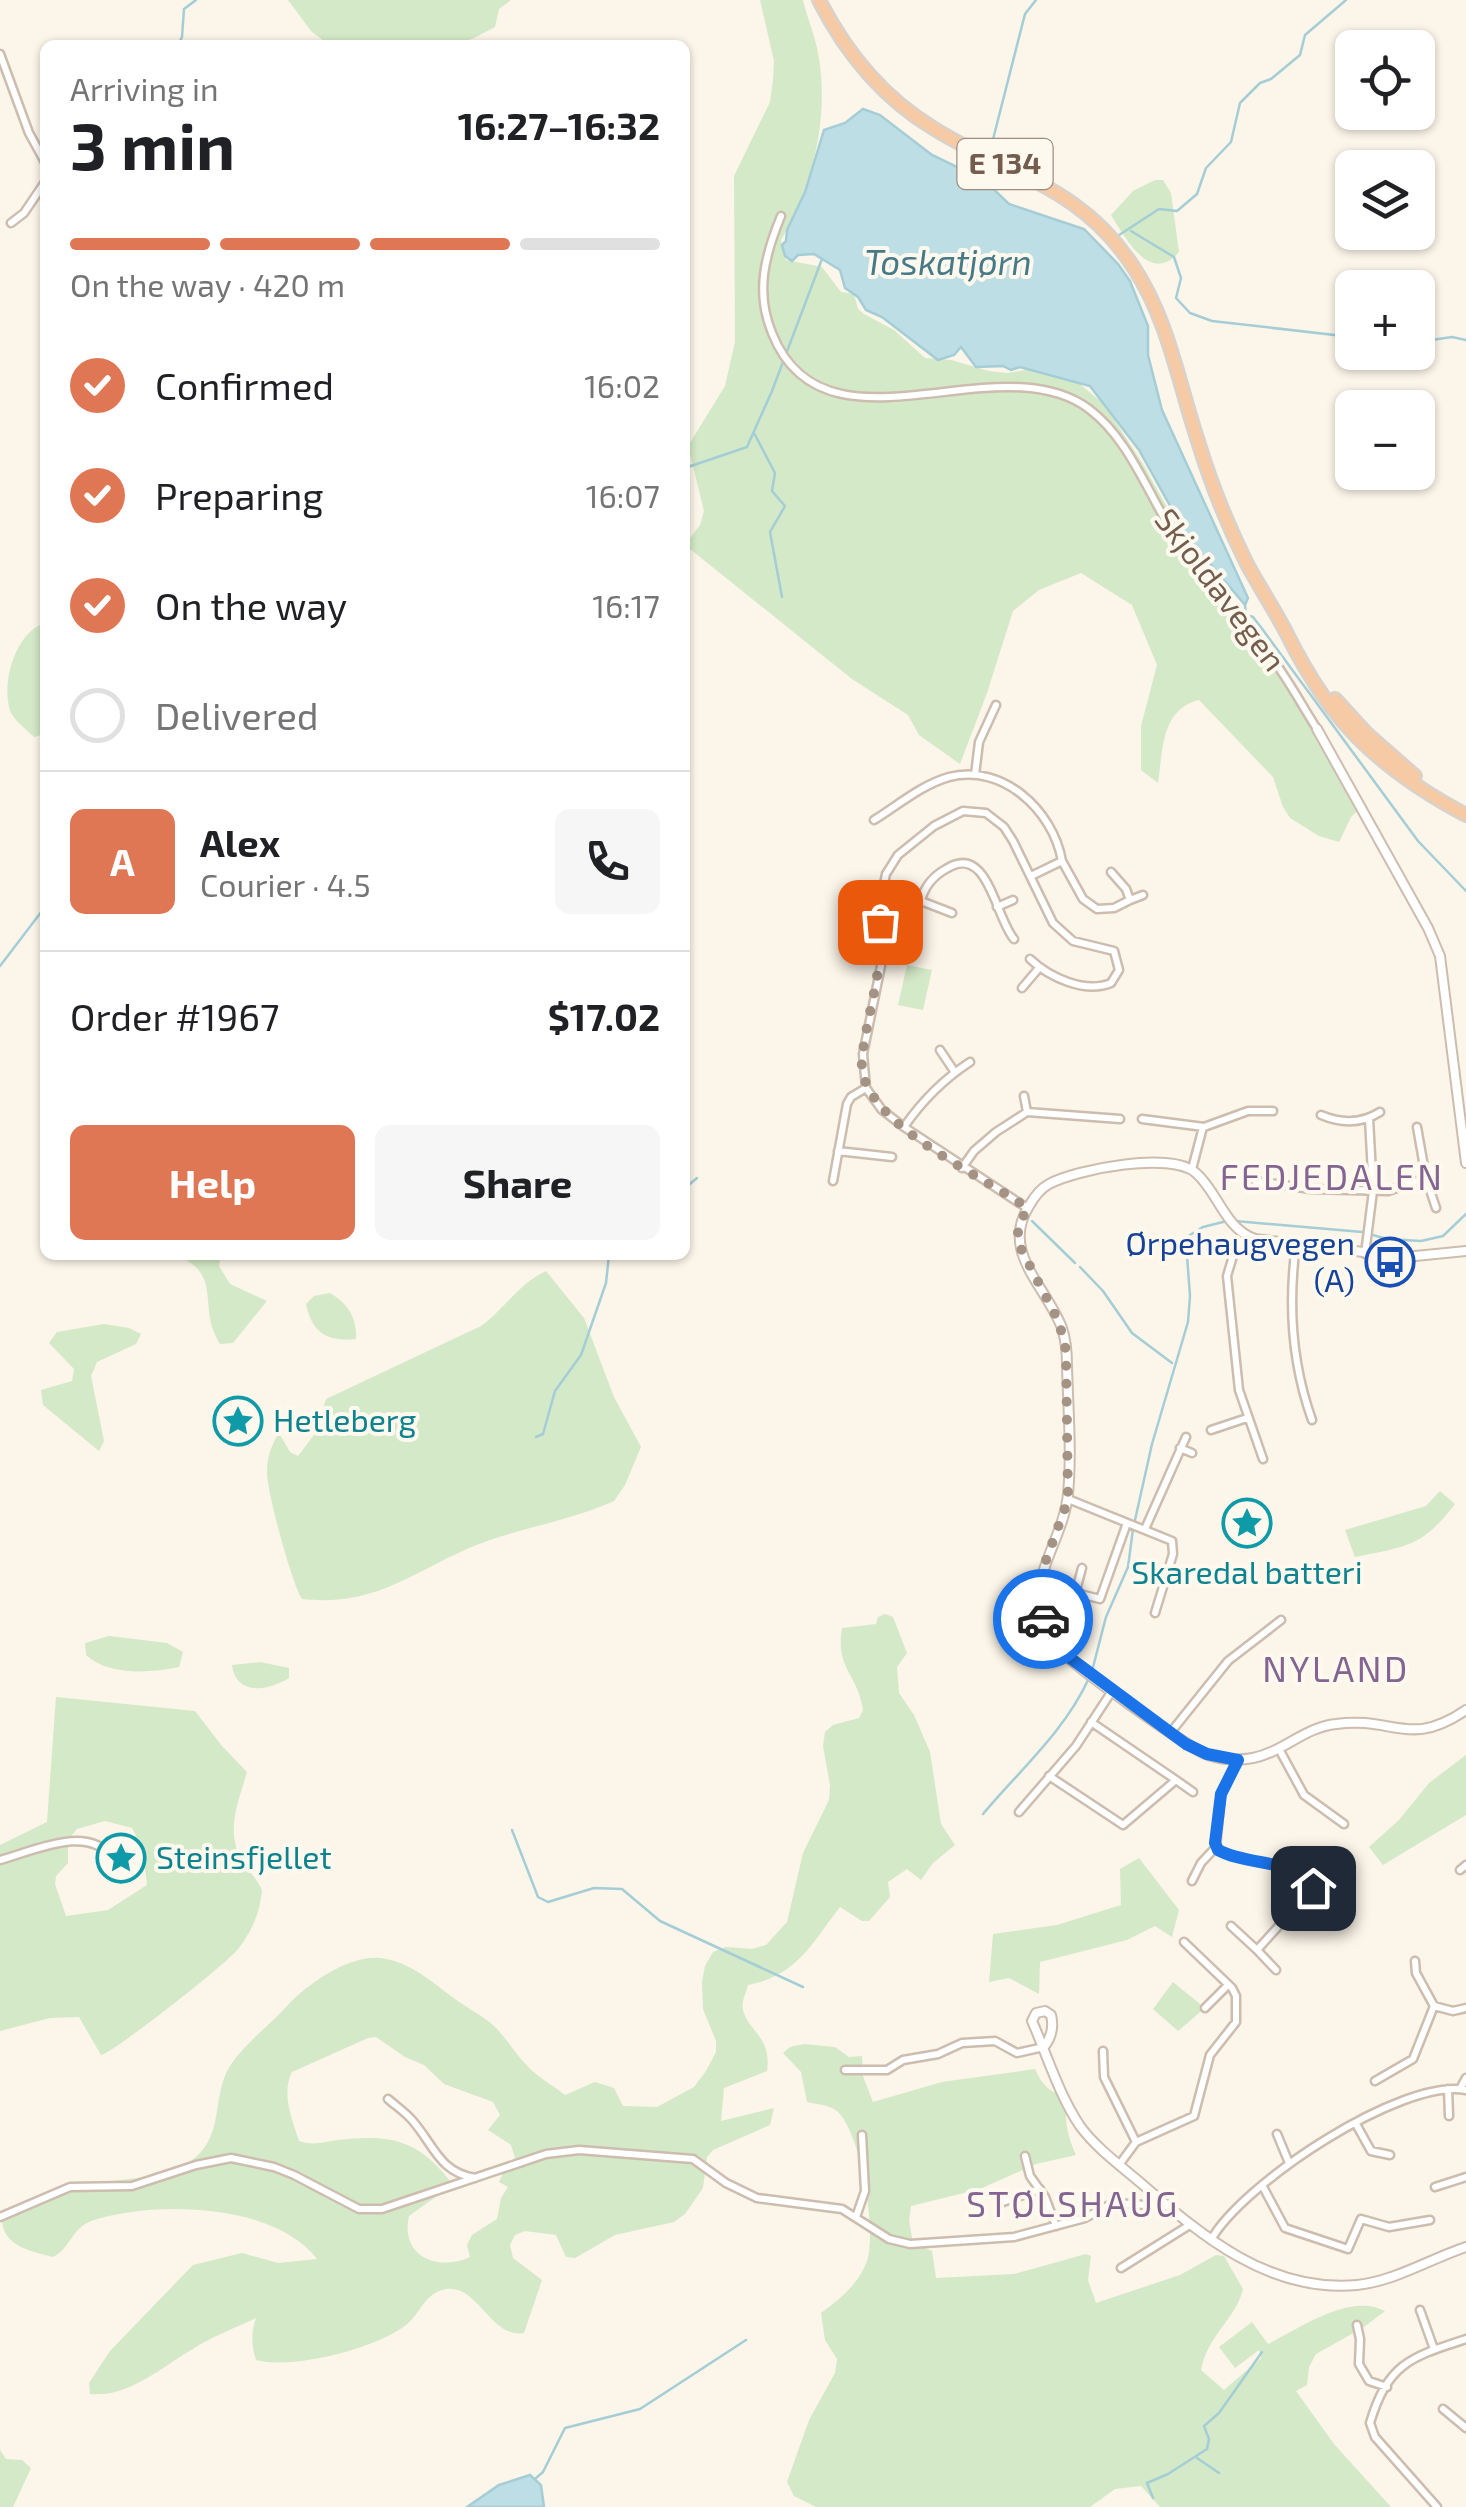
<!DOCTYPE html>
<html lang="en">
<head>
<meta charset="utf-8">
<style>
  :root { --surface:#fff; --page:#f6f6f6; --text:#202124; --muted:#757577; --line:#e0e0e0; --accent:#e07754 }
  body { margin:0; font-family:"Exo 2",sans-serif; background:var(--page); color:var(--text); height:100vh; display:flex; flex-direction:column; font-size:38px; white-space:nowrap }
  * { box-sizing:border-box; margin:0 }
  p { font-size:32px; color:var(--muted) }
  .icon { flex:none; width:55px; height:55px; fill:none; stroke:currentColor; stroke-width:2; stroke-linecap:round; stroke-linejoin:round }
  .map { position:relative; flex:1; overflow:hidden }
  .panel { position:absolute; left:40px; top:40px; width:650px; height:1220px; display:flex; flex-direction:column; background:var(--surface); border-radius:15px; box-shadow:0 2px 8px #0004 }
  .panel>* { flex:none }
  .buttons { position:absolute; left:1335px; top:30px; display:grid; gap:20px }
  .buttons a { display:grid; place-items:center; width:100px; height:100px; border-radius:15px; background:var(--surface); box-shadow:0 2px 8px #0004; font-size:50px }
  .pin { position:absolute; display:grid; place-items:center; width:85px; height:85px; color:#fff; margin:-42px; border-radius:20px; box-shadow:0 5px 15px #0006 }
  .courier { position:absolute; display:grid; place-items:center; width:100px; height:100px; margin:-50px; border:8px solid #1a73e8; border-radius:50%; background:#fff; color:#222; box-shadow:0 2px 12px #0007 }
  .summary em { font-style:normal; font-weight:700 }
  .summary div { display:flex; flex-direction:column-reverse }
  .summary { display:flex; align-items:center; justify-content:space-between; height:170px; padding:0 30px }
  h1 { font-size:65px; font-weight:700; line-height:75px }
  .bar { display:grid; grid-template-columns:repeat(4,1fr); gap:15px 10px; align-content:center; height:120px; padding:0 30px }
  .bar i { height:12px; border-radius:8px; background:var(--line) }
  .bar .active { background:var(--accent) }
  .bar p { grid-column:span 4 }
  .line { display:flex; align-items:center; gap:25px; padding:0 30px; border-top:2px solid var(--line) }
  .line div { flex:1 }
  .round { display:grid; place-items:center; flex:none; width:105px; height:105px; border-radius:15px; background:var(--page) }
  ol { padding:0 30px; list-style:none }
  li { display:flex; align-items:center; gap:30px; height:110px }
  li p { margin-inline-start:auto }
  li .icon { padding:10px; border-radius:50%; background:var(--accent); color:#fff; stroke-width:4 }
  li:last-child { color:var(--muted) }
  li i { width:55px; height:55px; border:5px solid var(--line); border-radius:50% }
  .action { display:flex; gap:20px; margin-top:auto; padding:20px 30px }
  .action a { flex:1; height:115px; border-radius:15px; background:var(--accent); color:#fff; font-size:40px; font-weight:700; line-height:115px; text-align:center }
  .action a+a { background:var(--page); color:var(--text) }
  .map>svg:first-child { display:block }
</style>
</head>
<body>
<div class="map">
<svg width="1466" height="2507" viewBox="0 0 1466 2507">
  <rect width="100%" height="100%" fill="#fcf5e9"/>
  <!-- green -->
  <path fill="#d4e9c7" fill-rule="evenodd" d="M288 0H511L499 9 495 27 472 39 447 45H329L311 31Z
    M760 0H803C807 18 815 35 818 53 830 116 813 186 781 240L786 260 822 267 841 292 854 294 858 309 864 314 894 330 925 358 951 360 989 371 1007 373 1031 369 1076 381 1104 404 1143 464 1183 536 1267 650 1361 807 1351 817 1339 842 1319 836 1290 818 1283 807 1273 777 1199 700C1161 709 1163 750 1158 783L1141 770V726L1157 665 1132 605 1081 573 1039 590 1013 611 987 693 960 764 919 735 908 715 852 679 685 545 700 525 704 511 688 446 725 386 735 342 734 176 770 102 773 80 774 61Z
    M1155 180H1163L1171 193 1179 252C1150 286 1125 237 1111 215L1133 191Z
    M45 623V734L34 737C27 730 16 722 11 713 0 685 15 632 45 623Z
    M907 965 932 970 923 1010 898 1005Z
    M175 1255H221L219 1266 230 1284 267 1301 233 1343 220 1344C196 1306 225 1274 175 1255Z
    M546 1271 584 1318 614 1397 641 1447 625 1485 614 1501C574 1519 531 1526 490 1540 420 1564 383 1608 302 1599 292 1584 266 1489 267 1470 267 1457 272 1444 279 1433L290 1452 298 1456 314 1435 326 1399 481 1326C505 1309 518 1284 546 1271Z
    M330 1293C348 1304 357 1317 356 1339 326 1342 312 1332 306 1304L314 1296Z
    M104 1324 129 1328 141 1334 136 1344 97 1362 91 1376 104 1441 99 1451 43 1405 41 1390 72 1381 74 1369 49 1343 57 1332Z
    M1440 1491 1455 1504C1421 1548 1407 1546 1355 1557L1345 1530 1426 1506Z
    M885 1614 893 1617 907 1653 897 1667 899 1693 914 1715 930 1752 941 1824 955 1845 933 1863 921 1880 907 1869 888 1882 890 1897 869 1921H862L840 1907C812 1943 797 1976 748 1985 746 1993 741 2002 743 2010 748 2031 772 2037 767 2071L724 2088 721 2121 774 2108 770 2125 713 2150 707 2157 703 2188 685 2214 674 2222 615 2235 575 2258 566 2257 556 2235 525 2231 515 2235 510 2245 513 2258 542 2280 524 2333C491 2339 478 2284 446 2289 424 2293 421 2313 406 2325 377 2348 292 2370 256 2360 251 2344 251 2332 256 2318 235 2328 211 2337 191 2350 161 2368 127 2398 90 2394L89 2383 110 2351 193 2265 242 2253 278 2263 317 2259C275 2203 153 2200 91 2221 72 2228 70 2249 53 2257 28 2250 0 2246 2 2214 30 2198 62 2188 95 2183 127 2178 170 2179 196 2157 224 2133 212 2094 230 2066 245 2043 269 2026 287 2006 308 1983 354 1951 386 1959 417 1965 439 1989 464 2005 474 2012 486 2018 495 2027 509 2041 519 2060 535 2073 544 2081 555 2087 565 2095L595 2082 614 2088 623 2106 657 2107 694 2087 706 2071 716 2052V2041L703 2009 702 1982 705 1966 713 1952 726 1947 752 1949 766 1945 787 1922 803 1853 829 1800 830 1785 823 1746 825 1732 833 1725 859 1718 863 1710C858 1674 835 1669 842 1628L876 1624 878 1617ZM376 2037 405 2057 424 2065 444 2084 493 2102 500 2115 488 2130 511 2145 518 2168 503 2173 499 2182 508 2187 501 2198 497 2219 472 2235 467 2245 470 2257C437 2272 400 2256 409 2216L441 2193 450 2181C418 2139 389 2134 338 2140 324 2142 312 2146 299 2141 292 2119 281 2094 292 2072L368 2038Z
    M109 1636 167 1643 183 1652 179 1667C150 1673 109 1676 86 1655L85 1643Z
    M260 1662 289 1668V1678C268 1691 236 1696 232 1665Z
    M56 1697 195 1711 222 1746 247 1772C239 1801 226 1827 240 1857 246 1869 257 1878 262 1890 260 1912 253 1929 239 1948 229 1962 116 2051 101 2055L79 2017 50 2018 0 2031V1845L47 1822ZM105 1821 132 1828 143 1850 147 1885 108 1910 66 1916 55 1884 56 1876 68 1863V1840L77 1829Z
    M1466 1755V1815L1383 1865 1369 1847 1399 1820 1429 1783Z
    M1139 1858 1179 1910 1172 1937 1155 1926 1127 1940 1040 1962 1039 1994 1009 1978 989 1982 993 1934 1057 1925 1121 1905 1120 1869Z
    M1173 1982 1205 2008 1178 2031 1153 2009Z
    M804 2044 835 2047 849 2057 862 2056 863 2076 873 2102 942 2082 1035 2069C1042 2084 1050 2095 1068 2095 1063 2115 1067 2136 1076 2155L1036 2164 980 2189 911 2206 909 2221 913 2243 932 2251 936 2278 1014 2274 1086 2254 1091 2256 1088 2280 1096 2303 1180 2275 1216 2255 1224 2256 1243 2289C1236 2319 1208 2334 1201 2370L1224 2390 1261 2358 1259 2350 1235 2368 1219 2347 1252 2322 1268 2344C1298 2329 1350 2292 1385 2311L1364 2327 1316 2354 1309 2367 1307 2385 1296 2391 1334 2444 1391 2507H1160L1141 2486 1115 2489 1090 2507H816L794 2496 787 2482 809 2420 835 2373 837 2359 825 2340 821 2313C841 2298 858 2285 867 2261 877 2231 861 2132 837 2111 829 2105 817 2104 807 2102L801 2072 783 2053 790 2047Z
    M0 2450 6 2459 22 2460 31 2468 13 2507H0Z"/>
  <!-- water -->
  <path fill="#bddee5" stroke="#a4cdd6" stroke-width="2.5" d="M863 109 880 115 932 155 984 180 1009 204 1084 229 1118 264 1130 281 1148 326V355L1162 410 1248 598 1245 605 1188 538 1139 450 1090 386 1020 367 1011 370 1003 366 976 367 961 347 954 355 938 360 882 317 866 310 858 297 845 288 840 270 814 254 798 255 792 261 785 256 782 245 786 241 787 230 805 192 824 130 845 123Z
    M530 2475 541 2485 544 2507H467L499 2485Z"/>
  <g fill="none" stroke-linecap="round" stroke-linejoin="round">
    <!-- stream -->
    <path stroke="#a4cdd6" stroke-width="2.5" d="M178 45 182 37 184 9 196 0
      M989 155 1025 14 1036 0
      M979 178 986 162
      M1131 231 1174 257 1181 278 1176 298 1190 313 1212 321 1352 337
      M1116 237 1159 209 1177 211 1197 194 1206 168 1231 142 1240 103 1260 83 1271 79 1300 55 1305 35 1346 0
      M1418 342 1452 337 1466 340
      M754 433 775 473 772 491 785 506 770 532 782 597
      M685 468 747 447 772 391 822 259
      M1245 605 1246 615 1253 617 1263 630 1418 841 1466 891
      M0 966 45 907
      M685 1188 697 1178
      M1032 1221 1075 1263
      M1235 1221 1362 1232 1387 1239 1421 1241 1443 1236 1466 1214
      M1080 1267 1103 1291 1132 1333 1172 1363
      M536 1437 543 1434 555 1391 581 1355 606 1283 609 1255
      M1092 1671 1106 1617 1128 1567 1133 1529 1152 1444 1188 1322 1190 1296 1186 1243 1190 1235 1203 1227 1227 1221
      M983 1814C1020 1770 1065 1731 1089 1678
      M512 1830 538 1897 548 1902 594 1888 622 1889 660 1921 803 1987
      M1197 2458 1219 2473
      M536 2478 543 2472 565 2428 640 2409 746 2340
      M1153 2498 1147 2483 1168 2474 1207 2449 1209 2439 1204 2426 1219 2413 1262 2352"/>
    <!-- minor casing -->
    <g stroke="#cdbdaf" stroke-width="11">
      <path id="minor" d="M0 54 29 133 45 162
        M781 216C765 255 755 292 772 333 824 465 998 341 1089 409 1132 441 1151 503 1182 547 1208 584 1240 617 1268 653 1287 677 1301 704 1317 729
        M11 223 24 213 45 182
        M975 775 979 742 996 705
        M874 820C897 806 921 785 949 777 1002 763 1053 810 1062 861L1031 876
        M1062 861 1083 899 1097 909 1114 908 1130 900 1126 889 1111 872
        M882 886 952 913
        M921 900C925 886 933 876 946 869 988 842 995 917 1014 939
        M1130 900 1143 895
        M997 907 1013 900
        M1022 988 1039 968
        M940 1050 954 1071
        M1024 1096 1027 1112
        M1321 1115C1340 1123 1361 1124 1380 1112
        M1142 1119 1204 1127 1248 1111H1273
        M904 1127C922 1101 944 1079 970 1062
        M838 1151 892 1157
        M962 1168 974 1151 996 1132 1027 1112 1120 1119
        M1192 1169 1203 1127
        M1426 1178 1436 1208
        M833 1181 847 1104 851 1097 866 1088
        M1255 1181 1311 1189 1388 1191 1426 1178 1417 1127
        M1027 1208 904 1127 882 1110 866 1088 863 1054 881 966V898L886 874 898 855 934 826 963 811 986 813 1004 827 1013 841 1053 923 1073 941 1114 951 1119 970 1111 983C1085 994 1049 977 1030 959
        M1246 1236 1233 1256 1227 1276 1239 1390 1263 1459
        M1296 1245C1288 1304 1292 1364 1312 1420
        M1365 1254 1373 1191 1369 1119
        M1211 1430 1247 1418
        M1180 1448 1192 1453
        M1068 1499 1172 1541 1173 1554 1155 1613
        M1145 1529 1186 1437
        M1076 1593 1100 1599 1127 1523
        M1081 1626 1071 1609 1082 1568
        M1171 1732 1228 1661 1281 1620
        M1279 1749 1304 1795 1344 1824
        M1049 1776 1123 1825 1176 1780 1091 1722
        M1176 1780 1193 1792
        M1019 1812 1076 1746 1112 1691
        M0 1860C34 1851 89 1823 113 1859
        M1460 1870 1466 1865
        M1192 1881 1201 1863 1216 1847
        M1312 1883 1340 1896
        M1231 1926 1257 1950 1313 1888C1304 1857 1241 1869 1216 1847L1221 1794 1238 1760
        M1257 1950 1276 1970
        M1415 1961 1416 1973 1434 2006 1453 2011 1466 2008
        M1205 2008 1228 1985
        M1103 2051 1104 2077 1136 2142
        M845 2070H887L903 2060 938 2054 962 2043 995 2041 1017 2053 1044 2047
        M1375 2081 1413 2059 1434 2006
        M1448 2089 1449 2116
        M1460 2089 1466 2078
        M388 2099C396 2106 405 2112 412 2120 434 2145 439 2172 475 2178
        M1356 2124 1371 2151 1390 2155
        M1277 2134 1289 2163
        M1025 2156 1030 2176 1045 2197 1056 2226
        M1119 2165 1136 2142 1194 2116 1210 2055 1236 2022V1996L1232 1988 1184 1942
        M1262 2185 1285 2228 1348 2249 1361 2219 1389 2227 1430 2220
        M1435 2187 1466 2177
        M1003 2202 1040 2189
        M0 2217 70 2187 132 2186 196 2165 231 2158 274 2167 294 2175 359 2209H382L546 2154 579 2150 693 2159 726 2183 757 2198 842 2209 889 2239 910 2244 1014 2237 1085 2218 1113 2203 1146 2205 1156 2197
        M856 2217 865 2191 862 2135
        M1211 2240C1242 2184 1401 2078 1466 2090
        M1121 2268 1188 2226
        M1420 2310 1434 2349
        M1357 2325 1360 2339 1359 2364 1369 2381 1387 2387
        M1443 2409 1466 2428
        M1437 2507 1375 2437 1370 2423C1388 2363 1411 2357 1466 2339"/>
    </g>
    <!-- tertiary casing -->
    <g stroke="#cdbdaf" stroke-width="12">
      <path id="tertiary" d="M1317 729 1428 928 1440 956 1466 1163
        M1466 1251 1405 1257 1255 1239C1225 1229 1218 1192 1196 1173 1171 1151 1077 1169 1049 1184 1040 1189 1034 1197 1029 1206 1000 1252 1046 1286 1062 1328 1066 1340 1067 1353 1067 1365 1068 1408 1072 1452 1068 1494 1063 1547 1014 1590 1055 1645 1068 1663 1187 1747 1208 1755 1223 1760 1237 1761 1253 1758 1283 1752 1305 1727 1336 1724 1394 1716 1409 1749 1466 1710
        M1044 2047C1051 2038 1054 2027 1051 2015L1045 2011 1036 2013 1032 2021C1047 2055 1059 2095 1080 2126 1096 2148 1121 2166 1142 2184 1203 2237 1270 2293 1357 2285 1395 2281 1430 2259 1466 2247"/>
    </g>
    <!-- trunk casing -->
    <g stroke="#d8d2cd" stroke-width="16">
      <path id="trunk" d="M819 0C846 53 882 97 933 128 1009 176 1081 185 1134 268 1168 320 1178 380 1197 438 1210 481 1227 524 1247 564 1260 588 1276 612 1288 636 1307 674 1331 712 1361 741 1392 771 1428 795 1466 815
        M1335 699 1366 733 1415 776"/>
    </g>
    <!-- minor -->
    <use href="#minor" stroke="#fff" stroke-width="6"/>
    <!-- tertiary -->
    <use href="#tertiary" stroke="#fff" stroke-width="8"/>
    <!-- trunk -->
    <use href="#trunk" stroke="#f5caa4" stroke-width="11"/>
  </g>
  <g fill="none" stroke-linecap="round" stroke-linejoin="round">
    <!-- done -->
    <path stroke="#a49284" stroke-width="10" stroke-dasharray="0 18" d="M880 922C884 970 867 1012 862 1059 856 1122 983 1175 1027 1208L1018 1229V1243L1059 1322 1066 1351 1068 1500 1041 1574 1043 1619"/>
    <!-- route -->
    <path stroke="#1a73e8" stroke-width="12" d="M1043 1619 1058 1649 1186 1744 1207 1754 1238 1760 1221 1794 1215 1843 1218 1850C1246 1866 1306 1860 1313 1888"/>
  </g>
  <!-- icons -->
  <defs>
    <g id="bus-ring" transform="scale(2.5)"><circle r="9.5" fill="#fef9ef" stroke="#1a4fb4" stroke-width="1.5"/><path d="M-5-6H5V4H4V6H2V4H-2V6H-4V4H-5ZM-3.5-4V0h7V-4ZM-3.5 1.2v1.5H-2V1.2ZM2 1.2v1.5H3.5V1.2Z" fill="#1a4fb4"/></g>
    <g id="sight-ring" transform="scale(2.5)"><circle r="9.5" fill="#fef9ef" stroke="#0f9aa8" stroke-width="1.5"/><path d="M0-6L1.8-2.2L6-1.7L2.9 1.2L3.7 5.4L0 3.3L-3.7 5.4L-2.9 1.2L-6-1.7L-1.8-2.2Z" fill="#0f9aa8"/></g>
  </defs>
  <g fill-rule="evenodd">
    <use href="#bus-ring" x="1390" y="1262"/>
    <use href="#sight-ring" x="238" y="1421"/>
    <use href="#sight-ring" x="1247" y="1523"/>
    <use href="#sight-ring" x="121" y="1858"/>
  </g>
  <g text-anchor="middle" stroke-width="8" stroke-linejoin="round" paint-order="stroke">
    <!-- shield labels -->
    <rect fill="#fef9ef" stroke="#9e8c7e" stroke-width="2.5" x="957.5" y="139" width="95" height="50" rx="8"/>
    <g font-size="30" font-weight="bold" fill="#755d4d">
      <text x="1005" y="174">E 134</text>
    </g>
    <!-- street labels -->
    <g font-size="32" fill="#755d4d" stroke="#fef9ef">
      <text transform="translate(1220 590) rotate(53)" y="11">Skjoldavegen</text>
    </g>
    <!-- transit labels -->
    <g font-size="32" fill="#164399" stroke="#fef9ef" text-anchor="end">
      <text x="1355" y="1255">Ørpehaugvegen<tspan x="1355" dy="37">(A)</tspan></text>
    </g>
    <!-- culture labels -->
    <g font-size="32" fill="#0d838f" stroke="#fef9ef" text-anchor="start">
      <text x="273" y="1432">Hetleberg</text>
      <text x="1247" y="1584" text-anchor="middle">Skaredal batteri</text>
      <text x="156" y="1869">Steinsfjellet</text>
    </g>
    <!-- water labels -->
    <g font-size="35" font-style="italic" fill="#477a87" stroke="#fef9ef">
      <text x="948" y="275">Toskatjørn</text>
    </g>
    <!-- neighbourhood labels -->
    <g font-size="35" letter-spacing="2.5" fill="#846591" stroke="#fef9ef">
      <text x="1332" y="1190">FEDJEDALEN</text>
      <text x="1336" y="1682">NYLAND</text>
      <text x="1073" y="2217">STØLSHAUG</text>
    </g>
  </g>
</svg>
<div class="buttons">
<a><svg class="icon" aria-label="locate" viewBox="0 0 24 24"><circle cx="12" cy="12" r="6"/><path d="M12 2v4M12 18v4M2 12h4M18 12h4"/></svg></a>
<a><svg class="icon" aria-label="layers" viewBox="0 0 24 24"><path d="M12 4l9 5-9 5-9-5zM3 14l9 5 9-5"/></svg></a>
<a>+</a>
<a>−</a>
</div>
<div class="pin" style="left:880px;top:922px;background:#ea580c"><svg class="icon" aria-label="bag" viewBox="0 0 24 24"><path d="M5 8h14l-1 12H6zM9 8a3 3 0 0 1 6 0"/></svg></div>
<div class="pin" style="left:1313px;top:1888px;background:#1f2937"><svg class="icon" aria-label="home" viewBox="0 0 24 24"><path d="M3 11l9-7 9 7M6 9v11h12V9"/></svg></div>
<div class="courier" style="left:1043px;top:1619px"><svg class="icon" aria-label="car" viewBox="0 0 24 24"><path d="M5 17H2v-5l4-1 3-4h7l3 4 3 1v5h-3M9 17h6M6 11h13"/><circle cx="7" cy="17" r="2"/><circle cx="17" cy="17" r="2"/></svg></div>
<section class="panel">
<div class="summary"><div><h1>3 min</h1><p>Arriving in</p></div><em>16:27–16:32</em></div>
<div class="bar"><i class="active"></i><i class="active"></i><i class="active"></i><i></i><p>On the way · 420 m</p></div>
<ol>
<li><svg class="icon" aria-label="check" viewBox="0 0 24 24"><path d="M5 12l5 5 9-10"/></svg>Confirmed<p>16:02</p></li>
<li><svg class="icon" aria-label="check" viewBox="0 0 24 24"><path d="M5 12l5 5 9-10"/></svg>Preparing<p>16:07</p></li>
<li><svg class="icon" aria-label="check" viewBox="0 0 24 24"><path d="M5 12l5 5 9-10"/></svg>On the way<p>16:17</p></li>
<li><i></i>Delivered</li>
</ol>
<div class="line" style="height:180px"><b class="round" style="background:var(--accent);color:#fff">A</b><div><b>Alex</b><p>Courier · 4.5</p></div><a class="round"><svg class="icon" aria-label="phone" viewBox="0 0 24 24"><path d="M5 4h4l2 5-3 2q2 4 5 5l2-3 5 2v4C11 20 4 13 5 4z"/></svg></a></div>
<div class="line" style="height:130px"><div>Order #1967</div><b>$17.02</b></div>
<div class="action"><a>Help</a><a>Share</a></div>
</section>
</div>
</body>
</html>
